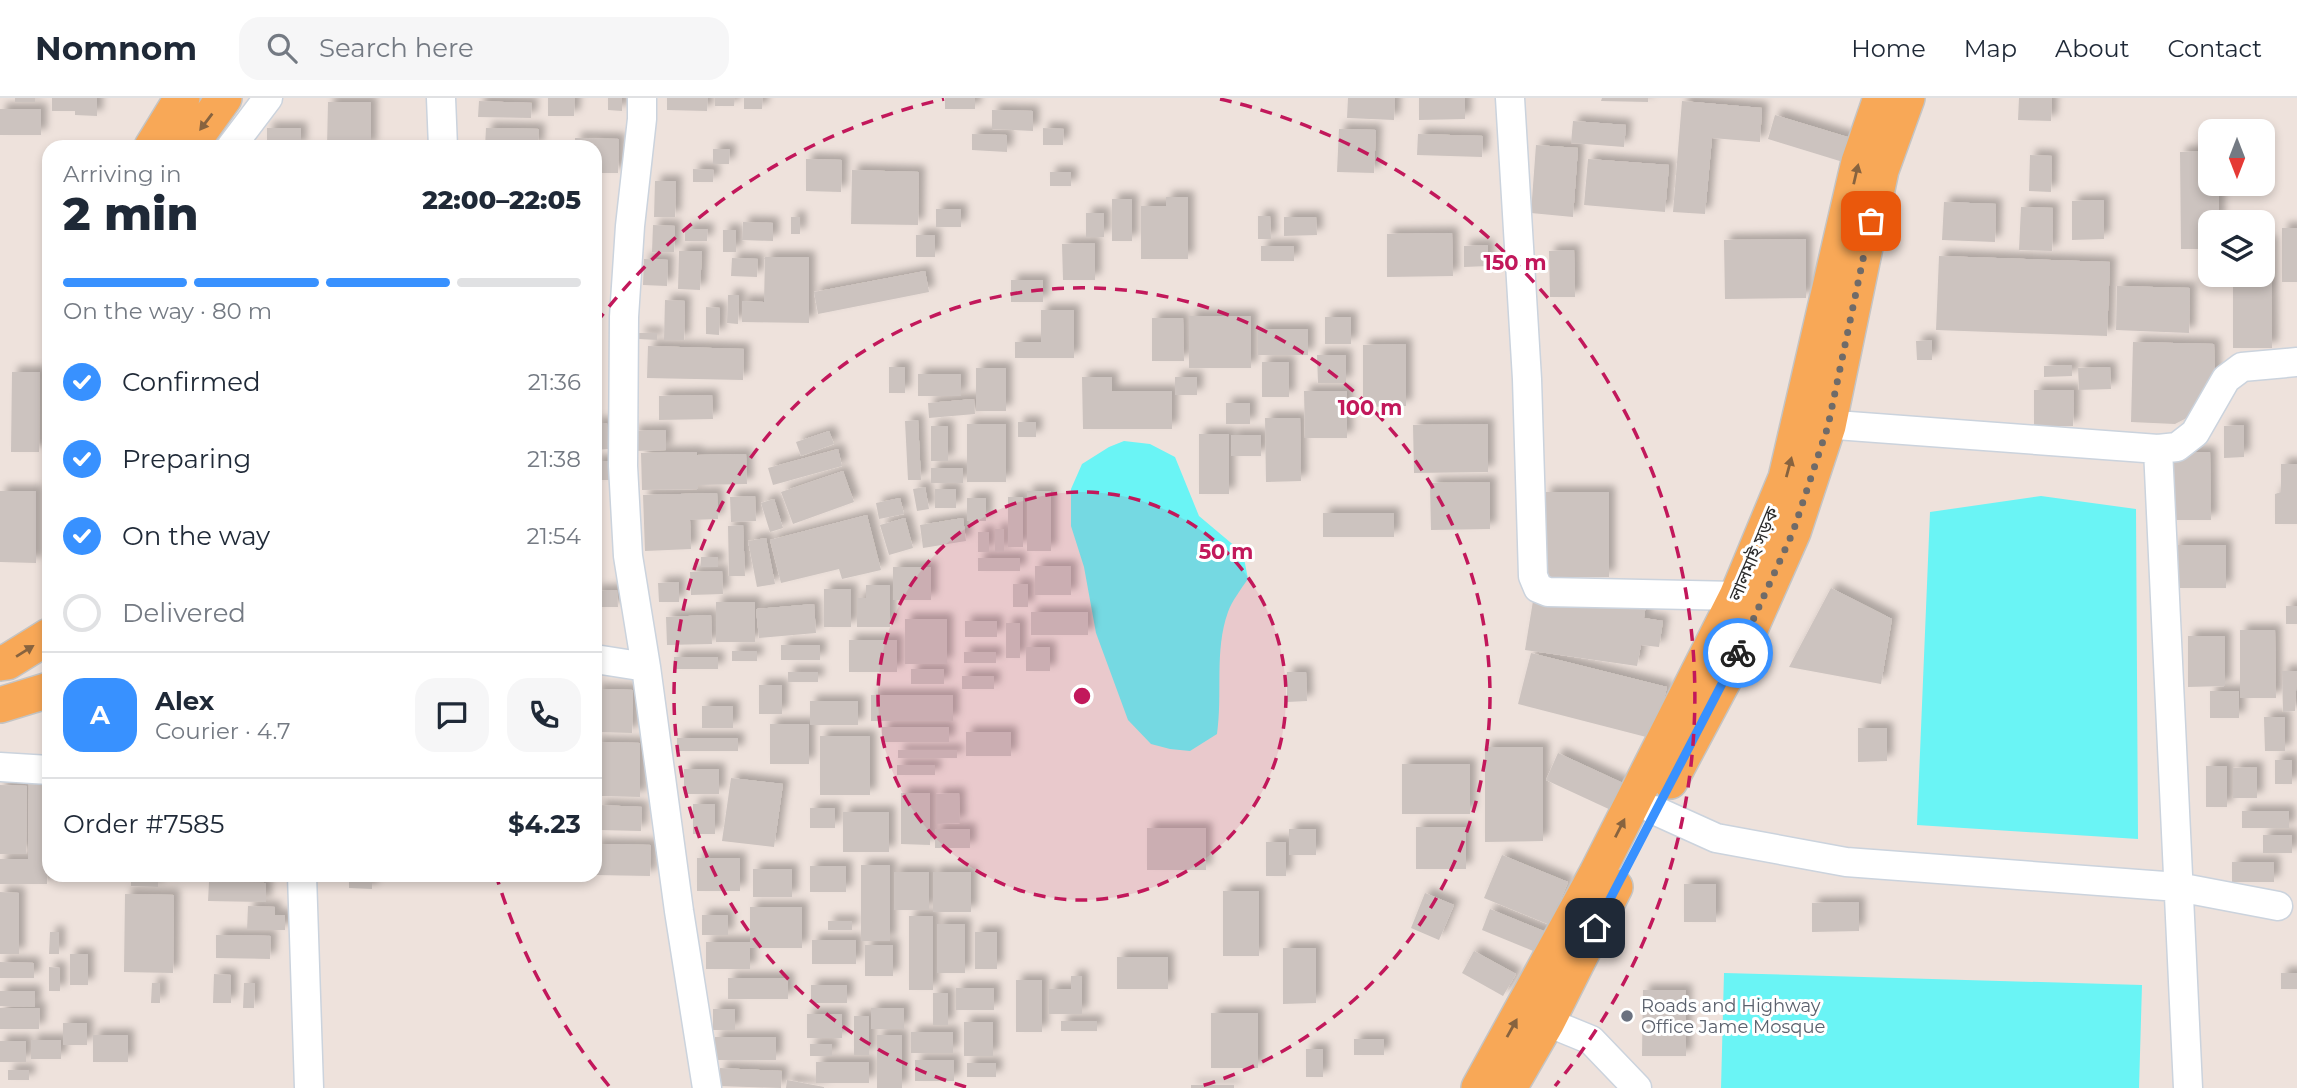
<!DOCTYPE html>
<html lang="en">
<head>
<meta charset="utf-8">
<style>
  :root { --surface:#fff; --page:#f6f6f7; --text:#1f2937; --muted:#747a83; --line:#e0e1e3; --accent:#3891ff }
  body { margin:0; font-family:Montserrat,"Noto Sans Bengali",sans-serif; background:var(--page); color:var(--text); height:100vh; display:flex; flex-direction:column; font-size:26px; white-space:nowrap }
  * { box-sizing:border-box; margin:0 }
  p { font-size:23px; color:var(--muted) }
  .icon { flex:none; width:38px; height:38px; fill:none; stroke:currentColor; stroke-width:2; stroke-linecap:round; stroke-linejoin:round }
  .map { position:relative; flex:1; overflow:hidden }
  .drawer { position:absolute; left:42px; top:42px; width:560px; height:742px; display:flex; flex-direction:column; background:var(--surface); border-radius:21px; box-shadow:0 4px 10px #0003 }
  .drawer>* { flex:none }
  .needle { width:46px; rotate:180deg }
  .controls { position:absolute; left:2198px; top:21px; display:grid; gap:14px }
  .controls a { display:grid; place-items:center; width:77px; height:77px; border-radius:14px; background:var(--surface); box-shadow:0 4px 10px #0003; font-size:35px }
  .pin { position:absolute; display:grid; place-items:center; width:60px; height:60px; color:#fff; margin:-30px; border-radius:14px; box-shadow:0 4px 10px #0006 }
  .courier { position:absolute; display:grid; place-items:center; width:70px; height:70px; margin:-35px; border:5px solid #3891ff; border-radius:50%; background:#fff; color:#222; box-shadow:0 2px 9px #0007 }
  .headline em { font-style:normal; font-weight:800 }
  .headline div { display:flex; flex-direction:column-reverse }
  .headline { display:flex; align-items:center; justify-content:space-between; height:119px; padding:0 21px }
  h1 { font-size:46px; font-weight:800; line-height:52px }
  .bar { display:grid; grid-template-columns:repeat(4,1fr); gap:10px 7px; align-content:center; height:84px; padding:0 21px }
  .bar i { height:9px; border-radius:5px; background:var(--line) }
  .bar .active { background:var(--accent) }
  .bar p { grid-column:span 4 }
  .line { display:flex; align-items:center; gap:18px; padding:0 21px; border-top:2px solid var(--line) }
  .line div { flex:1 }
  .round { display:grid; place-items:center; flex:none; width:74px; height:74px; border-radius:21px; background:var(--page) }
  ol { padding:0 21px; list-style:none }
  li { display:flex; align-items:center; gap:21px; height:77px }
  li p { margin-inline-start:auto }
  li .icon { padding:7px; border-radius:50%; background:var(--accent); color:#fff; stroke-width:4 }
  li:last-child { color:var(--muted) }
  li i { width:38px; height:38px; border:4px solid var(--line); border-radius:50% }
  header { display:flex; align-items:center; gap:42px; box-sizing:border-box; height:98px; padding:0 35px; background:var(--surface); border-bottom:2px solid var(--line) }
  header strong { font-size:33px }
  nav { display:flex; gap:38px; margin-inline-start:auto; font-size:24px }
  .search { width:490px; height:63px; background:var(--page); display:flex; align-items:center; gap:18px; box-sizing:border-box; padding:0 24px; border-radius:21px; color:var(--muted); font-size:26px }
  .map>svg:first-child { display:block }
</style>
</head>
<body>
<header>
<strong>Nomnom</strong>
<div class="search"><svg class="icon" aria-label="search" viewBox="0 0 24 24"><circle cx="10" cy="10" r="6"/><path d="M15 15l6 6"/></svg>Search here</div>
<nav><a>Home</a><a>Map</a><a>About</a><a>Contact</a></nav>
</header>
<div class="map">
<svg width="2297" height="990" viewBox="0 0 2297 990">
  <defs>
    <filter id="shadow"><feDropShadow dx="6" dy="-6" stdDeviation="3.5" flood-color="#0004"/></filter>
  </defs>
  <rect width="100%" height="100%" fill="#eee2dc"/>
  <!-- water -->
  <path fill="#6af4f5" d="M1124 343 1150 346 1175 359 1199 418 1243 455 1248 481C1241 491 1232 503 1228 514 1214 553 1223 596 1217 636L1190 653 1170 651 1151 646 1128 622 1096 535 1084 469 1071 428V391L1082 366 1109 349Z
    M2041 398 2136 411 2138 741 1917 727 1930 414Z
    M1724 875 2142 887 2139 990H1721Z"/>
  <!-- building -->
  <path fill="#ccc3bf" filter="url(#shadow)" d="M15 0H35V4H15Z
    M52 0H97V18L75 17V13H52Z
    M548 0H575L574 18H548Z
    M608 0H622V13L608 12Z
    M667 0H708L707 13 667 12Z
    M715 0H735L734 8H715Z
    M744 0H763L762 11H744Z
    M945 0H975V11H945Z
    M1348 0H1395L1394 22 1347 20Z
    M1419 0H1465V21L1419 22Z
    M1602 0H1648V4L1601 3Z
    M2019 0H2052L2051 23 2018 22Z
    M479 3 532 5 531 20 478 19Z
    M1682 3 1762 10 1760 44 1712 40 1705 116 1673 114Z
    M328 4H371V49H327Z
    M0 11H41V37H0Z
    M992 12 1033 13V33L992 31Z
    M1775 17 1851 40 1843 64 1768 41Z
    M1573 23 1626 27 1624 49 1571 45Z
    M267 30H301V49H267Z
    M486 30 539 31 538 49H485Z
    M1043 30 1064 31 1063 47H1043Z
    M1339 31 1376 32 1374 75 1337 74Z
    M972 36 1007 37V54L972 52Z
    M1418 36 1483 38 1482 59 1417 57Z
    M575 40 619 41 618 75H595V49H575Z
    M1536 47 1578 50 1573 119 1531 115Z
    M713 51H730L729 66H713Z
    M2210 53V86H2219V124H2210V151H2181L2180 54Z
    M2030 57 2052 58 2051 94 2029 93Z
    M806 61 842 62 841 94 806 93Z
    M1588 61 1669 67 1665 114 1584 107Z
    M693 71 714 72 713 84H693Z
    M852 72 919 74 918 127 851 126Z
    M1050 74H1071V88H1050Z
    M655 83H676L675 119H654Z
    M1166 99H1188V161H1141V108H1166Z
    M1112 101H1132V143H1112Z
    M2104 102V141L2072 142V103Z
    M1944 104 1996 106 1995 144 1942 142Z
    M2021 109 2053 110 2052 153 2019 152Z
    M936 111H961V129H936Z
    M1086 115H1104V139H1086Z
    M1258 118H1270L1271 141H1258Z
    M791 119H800V136H791Z
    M1284 119H1316L1317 137 1284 138Z
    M743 124 773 125V143L742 142Z
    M653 127 675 128 674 154H652Z
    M2282 130H2297V184H2282Z
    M685 131H708L707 143H685Z
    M723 132H736V154H723Z
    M1452 135 1453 178 1387 179V136Z
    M916 137H935V159H916Z
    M1806 141V200L1725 201 1724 142Z
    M2263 144H2271L2272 250H2233V177H2263Z
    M1095 145V182H1063L1062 146Z
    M1488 147V168L1464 169V148Z
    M1261 148H1294V163H1261Z
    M1574 152 1575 199H1550L1549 153Z
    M679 153H702L700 192 678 191Z
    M1939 158 2110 164 2107 238 1936 232Z
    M765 159H809V225L742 224V203L764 204Z
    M732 160 758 161 757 179 731 178Z
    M644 161 668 162 667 188 643 187Z
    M925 173 929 194 818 216 814 194Z
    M1011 182H1043V204H1011Z
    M2117 188 2190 190 2189 235 2116 232Z
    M728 197H739L738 226 727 225Z
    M665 202 685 203 684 242H664Z
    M706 209 720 210 719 237 706 236Z
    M1041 212H1074V260H1015V244H1041Z
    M1189 218H1251V270H1189Z
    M1325 219H1351V246H1325Z
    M1152 220H1183L1184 263H1152Z
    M1258 231H1308V257H1258Z
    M639 235H657V242L639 241Z
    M1932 242V262H1917L1916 243Z
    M2133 244 2214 246 2215 277 2200 313 2175 326 2131 324Z
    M1406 246V308L1363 309V247Z
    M648 248 744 251 743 282 647 280Z
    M1317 257H1346V285H1318Z
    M1262 264H1289V299H1262Z
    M2072 267V278L2044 279V268Z
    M889 269H905V295H889Z
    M2110 269 2111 291 2079 292 2078 270Z
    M976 270H1006V313H976Z
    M12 274H40L39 354H11Z
    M918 276H961V298H918Z
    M1082 279H1112V293H1172V331H1083Z
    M1175 279H1197V297H1175Z
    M2034 292H2074L2073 328H2034Z
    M1304 293H1347V340H1305Z
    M712 297 713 321 659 322V298Z
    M974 301 975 316 929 320 928 305Z
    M1226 305H1250V326H1226Z
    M1265 320H1300L1301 383 1266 384Z
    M918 322 921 382H908L905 323Z
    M1018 324H1036V339H1018Z
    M595 325H607L608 351 595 352Z
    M967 326H1006V384H967Z
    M1488 326V374L1414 375 1413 327Z
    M2244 327V359L2224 360V328Z
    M931 328H948V363H931Z
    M666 332V352L634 353 633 333Z
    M829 333 834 346 801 358 796 344Z
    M1199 336H1229V396H1199Z
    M1231 337H1261V358H1231Z
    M838 351 842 368 773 387 768 370Z
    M697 354V357L746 356 747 386 698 387V391L642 392 641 355Z
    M2171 354H2210L2211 422H2172Z
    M595 363H610V382H595Z
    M2281 366H2297V426H2275V396L2281 394Z
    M931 370H963V385H931Z
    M843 373 854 404 793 426 781 394Z
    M1490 384V431L1431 432 1430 385Z
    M925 389 929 411 917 413 913 391Z
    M935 391H956V410H935Z
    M0 393H36V465L0 464Z
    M1027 393H1051V453H1027Z
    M1545 394H1609V479H1545Z
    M717 395 718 421 690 422 691 451 645 453 643 397Z
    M755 398 756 423 731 424 730 399Z
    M1008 399H1023V449H1008Z
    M900 400 904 416 879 421 876 405Z
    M967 400H986V423H967Z
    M774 401 783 430 770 434 761 405Z
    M1323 415H1394V439H1323Z
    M867 417 881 472 842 481 839 471 781 485 770 442Z
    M905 420 913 450 889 457 880 427Z
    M963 420 966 443 923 450 920 427Z
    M743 427 745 478H729L728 428Z
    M995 431H1004V454H995Z
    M978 434H989V454H978Z
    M766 440 775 486 757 489 748 443Z
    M2174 447H2226V490H2174Z
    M701 459H718V469H701Z
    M978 460H1020V473H978Z
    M1035 468H1071V497H1035Z
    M893 469H931V502H893Z
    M722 473 723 496 691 497 690 474Z
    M679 484V504H659L658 485Z
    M1013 486H1028V509H1013Z
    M866 487H890V529H857V500H866Z
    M1831 490 1892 521 1881 586 1789 569Z
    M824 491H851V529H824Z
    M617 492 618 509H595V493Z
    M1533 503 1646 506 1644 520 1663 523 1659 549 1641 547 1637 568 1525 552Z
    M716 504H755V544H716Z
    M814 506 816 535 759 540 756 511Z
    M2286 508H2297V526H2286Z
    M1031 514H1088V537H1031Z
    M711 517 712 546 667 547 666 519Z
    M905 521H947V566H905Z
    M965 523H997V539H965Z
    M1006 525H1020V560H1006Z
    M2240 532H2275L2276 600H2240Z
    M2188 538H2225V588L2188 589Z
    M849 542H897V574H849Z
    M781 547H820V562H781Z
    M1026 549H1050V573H1026Z
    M732 553H757V563H732Z
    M964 554H996V565H964Z
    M1531 555 1667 589 1654 641 1518 606Z
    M674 559H718V571H674Z
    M911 571H944V586H911Z
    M2282 573H2297L2295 613 2283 614Z
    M788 574H818V584H788Z
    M1287 574H1306L1307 603 1287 604Z
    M962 578H994V591H962Z
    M759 587H782V616H759Z
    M596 591 633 592 632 635 595 634Z
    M2210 593H2239V620H2210Z
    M871 597H953V623H871Z
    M810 603H858V627H810Z
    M702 608H733V630H702Z
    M2264 619H2285V653H2265Z
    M770 626H809V666H770Z
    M882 629H949V644H882Z
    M1858 630H1887V663L1858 664Z
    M966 634H1011V658H966Z
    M820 638H870V697H820Z
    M677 640H738V653H677Z
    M595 644 640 645V699L600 698V677H595Z
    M1485 649H1543V743L1485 744Z
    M898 652H957V660H898Z
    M1558 655 1625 686 1613 713 1546 682Z
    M2275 662H2292V686H2275Z
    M1402 666H1470V716H1402Z
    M897 667H935V677H897Z
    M2206 668H2227V709H2206Z
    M2257 669V700H2233V670Z
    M684 671H719V696H684Z
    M731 680 783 686 774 749 722 743Z
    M29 681H49L47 786H0V761H28Z
    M0 687 27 688 26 756H0Z
    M901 695H930V747L901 746Z
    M959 695 960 725 936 726V696Z
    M693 706H715V736H693Z
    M599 707 642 709 641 733 598 732Z
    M810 710H835V730H810Z
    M2242 713H2289V730H2242Z
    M843 714H889V754H843Z
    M1416 729H1466V771H1416Z
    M1147 730H1206V772H1147Z
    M935 731H970V750H935Z
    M1289 731H1316V757H1289Z
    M2263 737H2292V755H2263Z
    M1266 744H1286V778H1266Z
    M595 746 651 747 650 778 595 777Z
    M1502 757 1568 784 1550 827 1484 800Z
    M697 760H740V793H697Z
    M2232 764H2274V784H2232Z
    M861 767H890V843H861Z
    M810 768H846V794H810Z
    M753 771H792V799H753Z
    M894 774H929V812H894Z
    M933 774H971V814H933Z
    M83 777H106V780L83 779Z
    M197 777H237V781L197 780Z
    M241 777H262V780H241Z
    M349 777H372V791L349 790Z
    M131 778H158V789L131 788Z
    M209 784 266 785V804L208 803Z
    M1684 786H1716V824H1684Z
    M1223 793H1259V858H1223Z
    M0 794 19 795V856H0Z
    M1425 795 1454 807 1439 842 1411 830Z
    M125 796 174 797 173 875 124 874Z
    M1859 804V833L1812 834V805Z
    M248 808 275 809V817H285V832H247Z
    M750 809H802V850H750V871H706V844H750Z
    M1490 811 1551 836 1543 857 1482 832Z
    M702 817H728V837H702Z
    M909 818H933V892H909Z
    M828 823H852V832H828Z
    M937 826H965V875H937Z
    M50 834H59V856H49Z
    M975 834H997V871H975Z
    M216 837 271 838 270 861 216 860Z
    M812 842H856V866H812Z
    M865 847H893V878H865Z
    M1283 850H1316V905L1283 906Z
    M1474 853 1516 876 1503 898 1462 875Z
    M70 856H88V887H70Z
    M1117 859H1168V891H1117Z
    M0 864 34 865V880H0Z
    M49 869 60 870V893H49Z
    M2281 875H2297V891H2281Z
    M214 876 231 877V905H213Z
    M1071 878H1082V916H1049V891H1071Z
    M728 880H788V901H728Z
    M1016 882H1042V934H1016Z
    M152 885H160V905H151Z
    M244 885H255L254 910H243Z
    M811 887H847V905H811Z
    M956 890H994V912H956Z
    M1643 892H1686V958H1642Z
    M0 893H35V909L0 908Z
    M933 895H948V927H933Z
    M0 910H40L39 931H0Z
    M871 910H904V931H871Z
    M713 911H735V932H713Z
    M1211 915H1258V970H1211Z
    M807 916H842V940H807Z
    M854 918H869V957H854Z
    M1061 923H1097V933H1061Z
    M964 924H993V958H964Z
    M63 925H87V947H63Z
    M911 934H953V955H911Z
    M93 937H128V964H93Z
    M877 937H902V990H877Z
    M715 939H776V962H715Z
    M1354 941H1384V957H1354Z
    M31 942H61V961H31Z
    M0 943H26V964H0Z
    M810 946H832V958H810Z
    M1306 951H1323V979H1306Z
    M915 962H954V983H915Z
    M816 964H869V985H816Z
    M967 965H996V979H967Z
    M720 970 782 973 781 990 719 988Z
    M8 972H29V982H8Z
    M787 982 824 989V990H786Z
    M1191 987H1234V990H1191Z"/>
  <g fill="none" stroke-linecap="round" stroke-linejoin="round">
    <!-- minor casing -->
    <g stroke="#cbd3dd" stroke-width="31">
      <path id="minor" d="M441 0 443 49
        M642 0V21L630 128 624 219 623 368 628 458 646 569 679 813 707 990
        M1510 0 1527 281 1533 478 1538 490 1548 494 1737 498
        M231 49 268 0
        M1809 325 2158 351 2177 349 2195 335 2226 281 2242 269 2297 264
        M2158 351 2188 990
        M595 561 646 569
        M0 669 49 672
        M1654 712 1716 740 1846 764 2178 789 2278 808
        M302 777 309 990
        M1547 924 1591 942 1637 990"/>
    </g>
    <!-- major casing -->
    <g stroke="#c4c4c4" stroke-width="38">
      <path id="major" d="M152 49 182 0
        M189 49 224 0
        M0 565 7 564 49 538
        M0 607 49 592
        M1670 683 1747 538 1793 434 1828 328 1881 72 1907 0
        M1479 990 1597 775 1737 498 1786 380 1859 64 1881 0
        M1509 990 1547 924 1615 789"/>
    </g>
    <!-- minor -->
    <use href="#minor" stroke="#fff" stroke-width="28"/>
    <!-- major -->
    <use href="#major" stroke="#f8a857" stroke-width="35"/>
  </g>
  <!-- one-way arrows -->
  <defs><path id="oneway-solid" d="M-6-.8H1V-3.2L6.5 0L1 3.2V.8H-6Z" transform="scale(1.75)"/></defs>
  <g fill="#87633f">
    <use href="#oneway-solid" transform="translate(206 24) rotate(127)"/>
    <use href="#oneway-solid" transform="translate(1856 76) rotate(-77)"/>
    <use href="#oneway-solid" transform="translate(1789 369) rotate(-75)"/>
    <use href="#oneway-solid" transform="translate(25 553) rotate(-32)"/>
    <use href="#oneway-solid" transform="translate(1620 730) rotate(-63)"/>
    <use href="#oneway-solid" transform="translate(1512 930) rotate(-61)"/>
  </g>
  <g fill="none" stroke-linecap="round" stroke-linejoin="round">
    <!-- done -->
    <path stroke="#6f6b69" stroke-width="7" stroke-dasharray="0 12.6" d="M1738 555 1793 434 1828 328 1871 123"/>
    <!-- route -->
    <path stroke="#3891ff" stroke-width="9" d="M1595 830 1738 555"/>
  </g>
  <!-- distance rings -->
  <circle cx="1082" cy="598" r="204" fill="#c2185b" fill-opacity=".12"/>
  <g fill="none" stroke="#c2185b" stroke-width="3.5" stroke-dasharray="12 9">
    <circle cx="1082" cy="598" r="204"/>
    <path d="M966 989A408 408 0 1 1 1198 989"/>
    <path d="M609 988A613 613 0 0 1 496 777M596 225A613 613 0 0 1 944 1M1220 1A613 613 0 0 1 1555 988"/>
  </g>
  <!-- markers -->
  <circle fill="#6b7280" stroke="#fff" stroke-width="2.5" cx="1627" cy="918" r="7"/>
  <g text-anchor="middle" stroke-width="6" stroke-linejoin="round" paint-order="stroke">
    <!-- street labels -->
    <g font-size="18" fill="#2b2b2b" stroke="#fff">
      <text transform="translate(1754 456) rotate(-67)" y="6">লালমাই সড়ক</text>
    </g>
    <!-- worship labels -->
    <g font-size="18" fill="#5b616d" stroke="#fff" text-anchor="start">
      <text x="1641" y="914">Roads and Highway<tspan x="1641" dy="21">Office Jame Mosque</tspan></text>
    </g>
  </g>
  <circle cx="1082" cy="598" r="10" fill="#c2185b" stroke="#fff" stroke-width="3.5"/>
  <g font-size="21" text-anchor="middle" font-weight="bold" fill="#c2185b" stroke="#fff" stroke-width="6" stroke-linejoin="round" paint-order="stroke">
    <text x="1515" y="172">150 m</text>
    <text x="1370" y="317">100 m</text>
    <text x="1226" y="461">50 m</text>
  </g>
</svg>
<div class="controls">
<a><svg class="needle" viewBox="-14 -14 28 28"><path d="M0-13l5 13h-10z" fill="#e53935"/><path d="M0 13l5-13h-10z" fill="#747a83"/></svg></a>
<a><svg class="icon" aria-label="layers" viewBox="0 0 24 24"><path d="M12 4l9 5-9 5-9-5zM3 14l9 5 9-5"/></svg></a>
</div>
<div class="pin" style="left:1871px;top:123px;background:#ea580c"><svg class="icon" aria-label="bag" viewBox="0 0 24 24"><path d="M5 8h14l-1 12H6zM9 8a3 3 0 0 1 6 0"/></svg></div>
<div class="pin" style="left:1595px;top:830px;background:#1f2937"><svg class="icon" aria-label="home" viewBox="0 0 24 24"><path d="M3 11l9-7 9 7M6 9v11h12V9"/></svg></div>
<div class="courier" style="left:1738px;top:555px"><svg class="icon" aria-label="bike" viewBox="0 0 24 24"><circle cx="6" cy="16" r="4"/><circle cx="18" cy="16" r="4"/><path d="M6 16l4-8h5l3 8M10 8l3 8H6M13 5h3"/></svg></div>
<section class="drawer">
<div class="headline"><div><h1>2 min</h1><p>Arriving in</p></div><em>22:00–22:05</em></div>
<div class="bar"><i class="active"></i><i class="active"></i><i class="active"></i><i></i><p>On the way · 80 m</p></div>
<ol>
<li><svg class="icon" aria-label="check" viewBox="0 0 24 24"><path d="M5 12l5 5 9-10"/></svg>Confirmed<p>21:36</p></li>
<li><svg class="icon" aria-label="check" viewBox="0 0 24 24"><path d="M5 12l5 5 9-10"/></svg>Preparing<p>21:38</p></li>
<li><svg class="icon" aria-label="check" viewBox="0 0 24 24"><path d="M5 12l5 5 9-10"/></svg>On the way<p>21:54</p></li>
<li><i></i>Delivered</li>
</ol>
<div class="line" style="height:126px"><b class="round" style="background:var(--accent);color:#fff">A</b><div><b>Alex</b><p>Courier · 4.7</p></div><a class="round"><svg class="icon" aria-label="chat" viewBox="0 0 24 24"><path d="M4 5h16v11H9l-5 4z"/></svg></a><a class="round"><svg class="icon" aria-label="phone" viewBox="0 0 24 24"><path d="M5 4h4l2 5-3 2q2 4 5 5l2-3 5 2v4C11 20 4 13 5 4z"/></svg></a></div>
<div class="line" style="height:91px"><div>Order #7585</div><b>$4.23</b></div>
</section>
</div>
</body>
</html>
